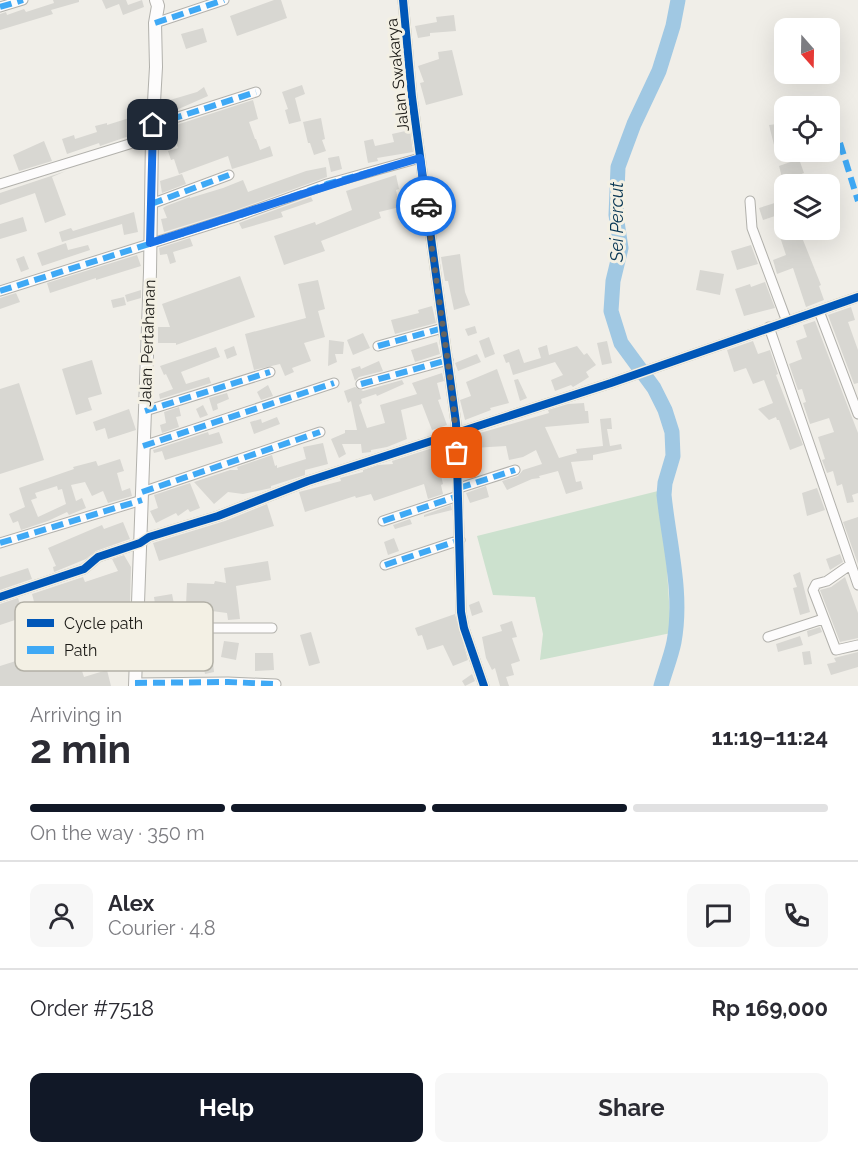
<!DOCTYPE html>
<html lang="en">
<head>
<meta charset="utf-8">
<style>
  :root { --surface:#fff; --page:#f7f7f7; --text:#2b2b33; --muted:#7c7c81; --line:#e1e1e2; --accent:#111827 }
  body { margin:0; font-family:Raleway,sans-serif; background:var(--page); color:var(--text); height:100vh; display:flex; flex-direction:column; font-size:22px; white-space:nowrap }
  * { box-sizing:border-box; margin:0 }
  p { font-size:20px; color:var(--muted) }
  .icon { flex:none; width:33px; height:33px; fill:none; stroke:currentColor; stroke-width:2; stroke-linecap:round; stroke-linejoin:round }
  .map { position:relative; height:686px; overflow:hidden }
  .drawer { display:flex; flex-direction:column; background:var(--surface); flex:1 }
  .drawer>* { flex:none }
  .needle { width:39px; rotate:160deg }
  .tools { position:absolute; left:774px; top:18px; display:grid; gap:12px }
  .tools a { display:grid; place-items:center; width:66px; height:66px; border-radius:12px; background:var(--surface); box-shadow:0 6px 24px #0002; font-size:30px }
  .pin { position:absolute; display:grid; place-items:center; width:51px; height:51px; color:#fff; margin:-26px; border-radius:12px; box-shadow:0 3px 9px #0006 }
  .courier { position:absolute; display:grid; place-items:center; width:60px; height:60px; margin:-30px; border:4px solid #1a73e8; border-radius:50%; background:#fff; color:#222; box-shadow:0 2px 8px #0007 }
  .head em { font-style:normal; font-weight:700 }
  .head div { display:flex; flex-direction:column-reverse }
  .head { display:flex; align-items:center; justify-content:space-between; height:102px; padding:0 30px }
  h1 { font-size:39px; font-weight:700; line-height:45px }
  .bar { display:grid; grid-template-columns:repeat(4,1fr); gap:9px 6px; align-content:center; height:72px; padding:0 30px }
  .bar i { height:8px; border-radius:4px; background:var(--line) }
  .bar .selected { background:var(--accent) }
  .bar p { grid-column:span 4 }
  .line { display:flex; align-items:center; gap:15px; padding:0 30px; border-top:2px solid var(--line) }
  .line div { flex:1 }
  .round { display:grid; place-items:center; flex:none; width:63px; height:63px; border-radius:12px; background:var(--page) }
  .primary-button { display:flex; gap:12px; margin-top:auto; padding:12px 30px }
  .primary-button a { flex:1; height:69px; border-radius:12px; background:var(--accent); color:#fff; font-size:24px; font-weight:700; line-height:69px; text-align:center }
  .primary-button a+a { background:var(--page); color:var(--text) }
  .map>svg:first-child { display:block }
</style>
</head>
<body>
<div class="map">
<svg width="858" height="686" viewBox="0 0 858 686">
  <rect width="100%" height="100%" fill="#f0eee8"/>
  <!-- green -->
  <path fill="#cce1ce" d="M662 490 671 633 540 660 543 634 535 597 493 595 477 536Z"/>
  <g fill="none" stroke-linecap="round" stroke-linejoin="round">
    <!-- river -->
    <path stroke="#a0c8e3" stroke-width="15" d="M661 686C665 671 671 657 674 642 683 593 669 544 664 495L665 483 673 456 672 432 665 410 654 388 621 343 611 311 613 281 621 248 616 215 618 167 634 124 659 71 673 26 678 0"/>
  </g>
  <!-- building -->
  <path fill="#d8d7d2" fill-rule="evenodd" d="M53 0H79V2L51 10 53 14 0 30V14L6 12 7 15 24 9 26 12 54 3Z
    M102 0H126L128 5 142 0 144 7 123 15 119 4 106 9Z
    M274 0H281L287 18 237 36 230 16Z
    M454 15 456 31 430 33V36L418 38 415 26 437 22 436 17Z
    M203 28 207 42 186 49 181 34Z
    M452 50 463 95 426 105 420 83 424 82 418 66 439 59 438 52Z
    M302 85 305 94 295 98 301 121 289 124 285 110 288 109 282 92Z
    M204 87 208 96 174 111 170 100 197 92Z
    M253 100 258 119 249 122 255 139H256L260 150 270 146 273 156 232 169 228 156 179 174 174 159 171 160 168 151 178 148 173 133 165 135 164 129Z
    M142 114 145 121 144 131 100 146 99 143 67 154 62 139 74 135 75 139 97 132 95 126 107 123V125Z
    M321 118 325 139 322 140 326 151 314 155 310 143H308L303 122Z
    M777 124 781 143 774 145 769 125Z
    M410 130 413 152 377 158 378 161 368 163 364 141 373 139 375 146 394 142 392 134Z
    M44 141 52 161 19 171 13 155Z
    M339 156 342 169 331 172 328 158Z
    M799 159 804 173 783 181 779 166Z
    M326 167 327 177 236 210 164 232 161 219 167 218 163 208 166 206 190 197V198L223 188 243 180 248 192 306 171Z
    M66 171 52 177 66 215 45 223 35 193 0 205V193Z
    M182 174 186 184 162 193 160 181Z
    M396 175 399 189 396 190 400 207 379 212 381 218 321 241 325 251 284 265 274 236 315 222 316 225 352 210 346 191Z
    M311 197 313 201 281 212 283 217 242 229 239 223Z
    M784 200V213L763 220 759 208Z
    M134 212 138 232 124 235 122 224 62 242 59 232 71 228 73 231Z
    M23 217 27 231 0 239V224Z
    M799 230 821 285 819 286 824 300 806 307 793 268 777 274 773 260 786 255 780 237Z
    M190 238 193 246 173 252 176 262 170 264 167 254 160 255 159 248Z
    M66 243 68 250 88 245 90 250 42 266 37 253Z
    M751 245 758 264 737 270 731 251Z
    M460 254 465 292 470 305 454 310 448 281H445L441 257Z
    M137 255 141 266 96 280V278L50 293 47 283Z
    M24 256 29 269 21 272 16 259Z
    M700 270 724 274 720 295 696 290Z
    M240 276 255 317 176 345V343H158V327H170L162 304Z
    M318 280 325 309 318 311 325 337 304 343 311 361 292 368 294 372 285 376 280 364 254 370 245 334 306 318 298 284Z
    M765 282 775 308 744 316 735 289 750 284 751 287Z
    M141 290V298L127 302 125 295Z
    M16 293 20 302 0 309V298Z
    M124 297 126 305 113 308 111 300Z
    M432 306 436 323 395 334 391 320 419 313 418 310Z
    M851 307 855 320 848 322 858 350V383L854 384 828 315Z
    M815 321 858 433V493L852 495 854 502 847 503 842 484 837 486 833 471 827 473 822 460 825 459 818 437 834 432 829 418 810 424 803 403 806 402 802 389 798 390 789 364 802 359 796 341 807 337 803 325Z
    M475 326 477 333 468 336 465 329Z
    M363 333 370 348 353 355 347 340Z
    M489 337 495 354 485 358 479 341Z
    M329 340 344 342 343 354H335L337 362 328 366Z
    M607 341 612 363 602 365 597 343Z
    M753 341 758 354 770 350 778 374 776 375 803 445 790 450 779 420H777L776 417 769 420 758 409 773 403 764 380 753 384 746 368 734 372 727 350Z
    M437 342 440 354 415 362 411 350Z
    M547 345 549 355 577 346 584 355 587 353 596 365 586 372 589 377 583 381 573 387 571 385 555 391 551 380 563 375 555 362 513 375 509 362 506 363 503 355 519 349 524 363 541 358 538 348Z
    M234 346 237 355 227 359 224 350Z
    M216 347 220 357 181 372 186 384 209 377 211 383 160 399 159 394 173 389 166 374 164 375 160 366Z
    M477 354 481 362 458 371 455 363Z
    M92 360 102 394 88 398 92 410 76 415 62 369Z
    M379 361 383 371 359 377 355 381 351 369 360 366 361 369Z
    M497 369 509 403 490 408 491 410 465 420 460 400 471 396 466 382Z
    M442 373 444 381 437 383 441 399 438 400 447 425 432 430 422 404 401 410 407 439 387 447 371 450V452L362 453 361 444H342L346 454 339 458 331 439 345 433V430H357L351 401 348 403 344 391 355 387 363 391 402 380 404 384 377 396 376 394 361 399 362 403 359 405 367 428 385 423 380 405 417 394 412 383Z
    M518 379 527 398 520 401 514 380Z
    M19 383 44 460 0 474V389Z
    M268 385 273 396 261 400 257 392Z
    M227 393 229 399 217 404 218 409 213 411 209 398Z
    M584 403 585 411H588L589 423 545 427 559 458 577 453 576 449 603 446 600 419 611 418 612 429H607L610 446 621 444 622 449 593 455V460L571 462 576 482 581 481 583 489 566 494 558 471 539 476 540 478 532 479 507 490 502 481 518 476 523 470 542 464 536 450 523 457 509 460 506 446 473 448 474 462H472L471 458 464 456 463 443H465L463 438 549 413 548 410 568 404Z
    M203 405 208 415 200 418 196 409Z
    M179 407 181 416 176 417 179 427 162 433 160 425 166 423 164 412Z
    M129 409 136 430 108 439 105 428 96 431 93 422Z
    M277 417 280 424 254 434 250 422 261 419 262 423Z
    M208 432 209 435 219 432 223 443 165 460 162 451 154 453 153 450Z
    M323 443 328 464 305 470V475L271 486V488L243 494 228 492 214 504 194 482 230 470H238L237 467 272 455 275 466 277 465V468L306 459 303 447Z
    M450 444V457L437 458 443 484 441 485 443 494 428 499 424 484 374 501 371 494 356 498 355 496 305 512 299 492 341 481 340 478 363 472V470L378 465 393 464 392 461 442 445Z
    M120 459 124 471 117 473 122 491 130 488 132 496 108 503 103 491 92 496 85 482 71 485 76 501 82 498 86 508 69 515 67 512 48 521 21 530 18 521 13 523 9 514 25 507 19 488 74 469 73 467 96 461 98 466ZM57 486 58 490 62 489 66 504 38 517 31 500 37 498 35 493Z
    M190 483 200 508 190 512 188 509 178 516 176 513 156 523 150 511 158 508 154 495Z
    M486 486 489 497 470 503 466 493Z
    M817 488 825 510 807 516 802 493Z
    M267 504 274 526 159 561 153 543 225 521Z
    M451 505 452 510 424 517V515Z
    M858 517V564L843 522Z
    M410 519 412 524 395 529 393 525Z
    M123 522 130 539 96 551 86 559 54 572 53 567 56 566 48 548 102 525 104 529Z
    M394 538 399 551 388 555 384 542Z
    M840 554 843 562 830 570 826 559Z
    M124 555 131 567 130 605 127 606 129 613 69 632 84 677 107 670 111 686H0V666L38 654 26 617 37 613 32 594 83 577 85 582 118 571 112 559ZM59 622 67 645 49 650 42 629Z
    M268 561 271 580 236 586 240 619 228 620 227 613 204 610 203 612 181 611V621H148L146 620 150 604H155L154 597 172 594 174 604 186 605 187 583 214 584 215 581 226 583 224 568Z
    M28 568 32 579 0 590V577Z
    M800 572 810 612 800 615 793 588 797 587 793 575Z
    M845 577 858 613V638L840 642 820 590 831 587Z
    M18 598 24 617 0 625V604Z
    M479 601 483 612 472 616 469 605Z
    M455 614 468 660 453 666 443 645 427 650 422 635 418 636 415 628Z
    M512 621 517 637 512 638 520 661 511 664 514 675 506 677 509 686H500L495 668 492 670 486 658 482 637 502 631 500 625Z
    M820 627 822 632 808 637 807 631Z
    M311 632 320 663 309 666 300 635Z
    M147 635H181V637L210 635 214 672 205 674 200 647 164 649V643L146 644Z
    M800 636 803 645 778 652 776 644Z
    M224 641 239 643 236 660 221 657Z
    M810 651 812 664 804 665 802 652Z
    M858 652V667L831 675 827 664 836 662 834 658Z
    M255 653H273L274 670 255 671Z
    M472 674 475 681 465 686 462 681Z"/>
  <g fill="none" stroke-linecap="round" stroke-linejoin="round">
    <!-- minor casing -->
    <g stroke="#b2b1ac" stroke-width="11">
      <path id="minor" d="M403 0 412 97 456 423 461 612 464 628 484 686
        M0 7 23 0
        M155 23 224 0
        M153 125 256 92
        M0 184 152 137
        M750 201 752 228 787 322
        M151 204 229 175
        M0 291 238 216 327 184 420 158
        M819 311 858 414
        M769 327 858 585
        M378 346 443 328
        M361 384 448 360
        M145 411 270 372
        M143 446 334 383
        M459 488 515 470
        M142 492 320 432
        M383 521 458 496
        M0 543 142 500
        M385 565 460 540
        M850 565 827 581 816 584 813 590 836 650 858 645
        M0 597 84 569 98 557 140 543 149 537 218 516 308 481 611 383 858 297
        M138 628H272
        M768 637 823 619
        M135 683 228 682 276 684"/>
    </g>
    <!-- major casing -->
    <g stroke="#b2b1ac" stroke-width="14">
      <path id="major" d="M135 686 150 272 152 137 156 67 155 23 158 6 156 0"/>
    </g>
    <!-- minor -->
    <use href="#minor" stroke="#fdfcfc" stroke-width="9"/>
    <!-- major -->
    <use href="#major" stroke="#fdfcfc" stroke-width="12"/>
    <!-- quiet -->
    <path stroke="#3fa9f5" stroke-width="6" stroke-dasharray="12 6" stroke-linecap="butt" d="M0 7 23 0
      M155 23 224 0
      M153 125 256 92
      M840 143 858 201
      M151 204 229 175
      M0 291 238 216 327 184 420 158
      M378 346 443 328
      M361 384 448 360
      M145 411 270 372
      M143 446 334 383
      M459 488 515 470
      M142 492 320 432
      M383 521 458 496
      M0 543 142 500
      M385 565 460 540
      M135 683 228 682 276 684"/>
    <!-- cycleway casing -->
    <g stroke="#f3f0e4" stroke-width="11">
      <path id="cycleway" d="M403 0 412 97 456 423 461 612 464 628 484 686
        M0 597 84 569 98 557 140 543 149 537 218 516 308 481 611 383 858 297"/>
    </g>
    <!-- cycleway -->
    <use href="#cycleway" stroke="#0057b8" stroke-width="8"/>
  </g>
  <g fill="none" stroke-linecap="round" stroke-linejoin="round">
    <!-- done -->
    <path stroke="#666460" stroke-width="6" stroke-dasharray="0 10.8" d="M426 206 453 399 457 453"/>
    <!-- route -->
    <path stroke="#1a73e8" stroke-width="8" d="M153 125 150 243C240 215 329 184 420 158L426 206"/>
  </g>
  <g text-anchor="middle" stroke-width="6" stroke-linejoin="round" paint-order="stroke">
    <!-- street labels -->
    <g font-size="16" fill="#1b1a16" stroke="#f3f0e4">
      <text transform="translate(397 75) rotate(-96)" y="6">Jalan Swakarya</text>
      <text transform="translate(147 343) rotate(-88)" y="6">Jalan Pertahanan</text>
    </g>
    <!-- water labels -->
    <g font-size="18" font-style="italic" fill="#093754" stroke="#f3f0e4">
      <text transform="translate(617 222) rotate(-90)" y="6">Sei Percut</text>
    </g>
  </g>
  <!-- legend -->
  <rect x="15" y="602" width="198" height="69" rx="9" fill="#f3f0e4" stroke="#b2b0a6" stroke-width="1.5"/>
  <rect x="27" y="619" width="27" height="8" fill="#0057b8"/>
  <rect x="27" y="646" width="27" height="8" fill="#3fa9f5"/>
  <g font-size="16" fill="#1b1a16">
    <text x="64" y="629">Cycle path</text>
    <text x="64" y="656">Path</text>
  </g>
</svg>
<div class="tools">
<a><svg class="needle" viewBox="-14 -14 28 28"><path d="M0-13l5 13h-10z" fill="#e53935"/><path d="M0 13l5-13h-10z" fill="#7c7c81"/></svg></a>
<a><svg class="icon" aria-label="locate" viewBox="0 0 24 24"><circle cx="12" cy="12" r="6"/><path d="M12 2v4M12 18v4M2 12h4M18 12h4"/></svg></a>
<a><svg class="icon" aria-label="layers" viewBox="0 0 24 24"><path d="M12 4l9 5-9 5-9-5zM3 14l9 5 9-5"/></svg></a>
</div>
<div class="pin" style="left:457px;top:453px;background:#ea580c"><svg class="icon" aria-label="bag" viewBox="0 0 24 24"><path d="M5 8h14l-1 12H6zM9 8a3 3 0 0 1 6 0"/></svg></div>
<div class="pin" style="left:153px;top:125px;background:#1f2937"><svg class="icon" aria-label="home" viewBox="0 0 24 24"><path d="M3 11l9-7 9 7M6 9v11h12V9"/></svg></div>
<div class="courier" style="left:426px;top:206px"><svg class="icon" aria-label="car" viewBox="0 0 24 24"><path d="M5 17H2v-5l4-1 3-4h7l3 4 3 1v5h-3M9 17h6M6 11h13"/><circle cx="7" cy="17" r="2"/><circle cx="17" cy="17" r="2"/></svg></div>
</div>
<section class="drawer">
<div class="head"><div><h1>2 min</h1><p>Arriving in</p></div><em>11:19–11:24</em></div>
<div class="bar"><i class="selected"></i><i class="selected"></i><i class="selected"></i><i></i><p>On the way · 350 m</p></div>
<div class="line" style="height:108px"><a class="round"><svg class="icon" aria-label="person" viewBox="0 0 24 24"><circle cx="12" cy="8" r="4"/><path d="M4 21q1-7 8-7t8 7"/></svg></a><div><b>Alex</b><p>Courier · 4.8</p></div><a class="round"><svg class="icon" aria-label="chat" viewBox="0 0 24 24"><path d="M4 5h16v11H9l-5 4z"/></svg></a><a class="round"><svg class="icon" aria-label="phone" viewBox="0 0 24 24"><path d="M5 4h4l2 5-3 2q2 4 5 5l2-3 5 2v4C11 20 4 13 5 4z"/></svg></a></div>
<div class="line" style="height:78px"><div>Order #7518</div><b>Rp 169,000</b></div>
<div class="primary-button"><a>Help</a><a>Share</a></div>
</section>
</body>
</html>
